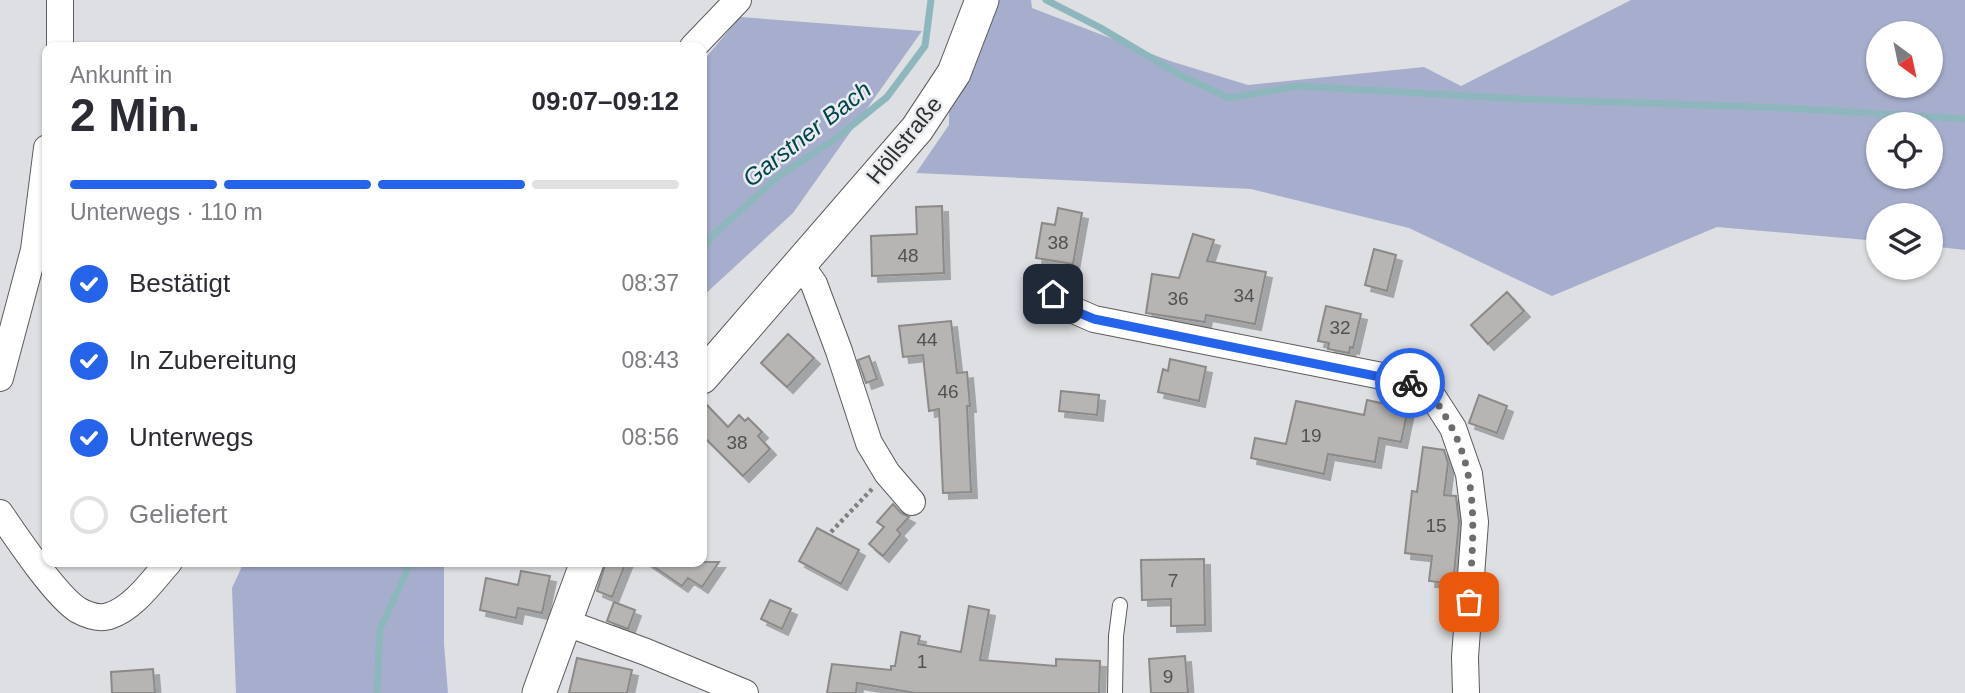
<!DOCTYPE html>
<html lang="de">
<head>
<meta charset="utf-8">
<style>
  :root { --surface:#fff; --page:#f2f2f3; --text:#2b2b33; --muted:#7c7c81; --line:#e1e1e2; --accent:#2563eb }
  body { margin:0; font-family:Arial,sans-serif; background:var(--page); color:var(--text); height:100vh; display:flex; flex-direction:column; font-size:26px; white-space:nowrap }
  * { box-sizing:border-box; margin:0 }
  p { font-size:23px; color:var(--muted) }
  .icon { flex:none; width:38px; height:38px; fill:none; stroke:currentColor; stroke-width:2; stroke-linecap:round; stroke-linejoin:round }
  .map { position:relative; flex:1; overflow:hidden }
  .side { position:absolute; left:42px; top:42px; width:665px; height:525px; display:flex; flex-direction:column; background:var(--surface); border-radius:14px; box-shadow:0 2px 5px #0004 }
  .side>* { flex:none }
  .needle { width:46px; rotate:147deg }
  .controls { position:absolute; left:1866px; top:21px; display:grid; gap:14px }
  .controls a { display:grid; place-items:center; width:77px; height:77px; border-radius:50%; background:var(--surface); box-shadow:0 2px 5px #0004; font-size:35px }
  .pin { position:absolute; display:grid; place-items:center; width:60px; height:60px; color:#fff; margin:-30px; border-radius:14px; box-shadow:0 4px 10px #0006 }
  .courier { position:absolute; display:grid; place-items:center; width:70px; height:70px; margin:-35px; border:5px solid #2563eb; border-radius:50%; background:#fff; color:#222; box-shadow:0 2px 9px #0007 }
  .head em { font-style:normal; font-weight:800 }
  .head div { display:flex; flex-direction:column-reverse }
  .head { display:flex; align-items:center; justify-content:space-between; height:119px; padding:0 28px }
  h1 { font-size:46px; font-weight:800; line-height:52px }
  .bar { display:grid; grid-template-columns:repeat(4,1fr); gap:10px 7px; align-content:center; height:84px; padding:0 28px }
  .bar i { height:9px; border-radius:5px; background:var(--line) }
  .bar .current { background:var(--accent) }
  .bar p { grid-column:span 4 }
  ol { padding:0 28px; list-style:none }
  li { display:flex; align-items:center; gap:21px; height:77px }
  li p { margin-inline-start:auto }
  li .icon { padding:7px; border-radius:50%; background:var(--accent); color:#fff; stroke-width:4 }
  li:last-child { color:var(--muted) }
  li i { width:38px; height:38px; border:4px solid var(--line); border-radius:50% }
  .map>svg:first-child { display:block }
</style>
</head>
<body>
<div class="map">
<svg width="1965" height="693" viewBox="0 0 1965 693">
  <defs>
    <filter id="shadow"><feDropShadow dx="6" dy="6" stdDeviation="0" flood-color="#0004"/></filter>
  </defs>
  <rect width="100%" height="100%" fill="#dedfe2"/>
  <!-- forest -->
  <path fill="#a7aecd" fill-rule="evenodd" d="M994 0H1031L1032 8 1170 61 1248 85 1424 67 1461 86 1631 0H1965V250L1930 246V215H1878V241L1717 227 1552 296 1409 228 1251 189 916 173 949 125V105ZM1878 33H1930V86H1878ZM1878 124H1930V177H1878Z
    M740 17 922 31 793 213 702 297V62Z
    M244 562H444V644L448 693H236L232 588Z"/>
  <g fill="none" stroke-linecap="round" stroke-linejoin="round">
    <!-- stream -->
    <path stroke="#8eb7bd" stroke-width="7" d="M1046 0 1099 27 1180 75 1229 98 1298 86 1521 99 1786 108 1965 119
      M702 249 713 235 780 175 835 139 887 97 925 46 931 0
      M377 693 380 629 411 562"/>
  </g>
  <!-- building -->
  <path fill="#b7b5b3" stroke="#8c8a88" stroke-width="2" filter="url(#shadow)" d="M942 206 944 273 872 276 871 236 917 234 916 207Z
    M1058 208 1082 213 1073 264 1036 258 1042 223 1055 225Z
    M1193 234 1214 240 1207 261 1266 272 1255 324 1206 315 1205 322 1146 313 1152 274 1179 278Z
    M1374 249 1396 255 1387 291 1365 285Z
    M1507 292 1524 311 1488 344 1471 325Z
    M1326 306 1361 314 1353 348 1350 347 1349 353 1328 349 1329 343 1318 341Z
    M951 321 957 373 967 372 970 406H967L971 492 943 493 939 409 929 411 923 355 903 357 899 326Z
    M788 334 814 358 787 387 761 363Z
    M869 356 877 379 866 383 858 360Z
    M1170 359 1206 367 1199 401 1158 392 1163 369 1168 371Z
    M1061 391 1099 395 1097 415 1059 411Z
    M1479 395 1507 406 1497 433 1469 423Z
    M702 400 728 427 739 415 745 421 748 418 762 432 758 436 770 449 743 476 702 435Z
    M1367 400 1408 409 1401 442 1379 438 1375 462 1328 454 1324 474 1251 458 1255 438 1286 444 1296 401 1364 415Z
    M1423 447 1444 450 1448 463 1444 495 1456 496 1459 522 1453 584 1429 581 1432 556 1405 553 1412 491 1417 492Z
    M893 504 901 513 909 517 897 530 901 534 883 556 869 544 884 527 877 522Z
    M817 528 859 550 841 584 799 561Z
    M1204 559 1205 625 1171 626V599L1142 600 1141 560Z
    M606 562H626L612 597 597 591Z
    M647 562H719L702 587 688 578 682 586Z
    M521 571 550 576 542 613 518 608 516 618 480 610 486 578 518 585Z
    M770 600 791 609 782 629 761 619Z
    M614 602 635 610 628 629 607 621Z
    M969 606 989 610 980 660 1056 666V659L1100 661 1099 693H915L857 683 856 693H827L832 664 891 670V666H895L901 632 920 636 918 644 961 652Z
    M1185 656 1188 693H1151L1149 659Z
    M577 658 632 670 627 693H569Z
    M153 669 155 693H112L111 672Z"/>
  <g fill="none" stroke-linecap="round" stroke-linejoin="round">
    <!-- service casing -->
    <g stroke="#5a5b5d" stroke-width="16">
      <path id="service" d="M1115 693 1116 636 1120 605"/>
    </g>
    <!-- minor casing -->
    <g stroke="#5a5b5d" stroke-width="28">
      <path id="minor" d="M60 47V0
        M693 47 738 0
        M800 264 814 284 839 351 869 443 887 473 912 502
        M1053 294 1071 309 1094 319 1397 379 1414 384 1433 397 1453 428 1469 474 1475 522 1465 657 1466 693
        M0 378 34 250 47 148
        M0 513C17 538 55 595 78 610 87 615 99 619 109 616 133 609 153 580 169 562
        M564 622 646 652 745 693"/>
    </g>
    <!-- tertiary casing -->
    <g stroke="#5a5b5d" stroke-width="35">
      <path id="tertiary" d="M702 377 917 129 954 73 982 0
        M539 693 587 562"/>
    </g>
    <!-- path -->
    <path stroke="#7f8082" stroke-width="4.5" stroke-dasharray="3.5 3.5" stroke-linecap="butt" d="M831 532 872 489"/>
    <!-- service -->
    <use href="#service" stroke="#fff" stroke-width="14"/>
    <!-- minor -->
    <use href="#minor" stroke="#fff" stroke-width="26"/>
    <!-- tertiary -->
    <use href="#tertiary" stroke="#fff" stroke-width="33"/>
  </g>
  <g fill="none" stroke-linecap="round" stroke-linejoin="round">
    <!-- done -->
    <path stroke="#6c6d6f" stroke-width="7" stroke-dasharray="0 12.6" d="M1410 383C1429 389 1438 403 1447 419 1481 476 1473 539 1469 602"/>
    <!-- route -->
    <path stroke="#2563eb" stroke-width="9" d="M1053 294 1070 309 1094 319 1410 383"/>
  </g>
  <g text-anchor="middle" stroke-width="5" stroke-linejoin="round" paint-order="stroke">
    <!-- number labels -->
    <g font-size="19" fill="#515152">
      <text x="1058" y="249">38</text>
      <text x="908" y="262">48</text>
      <text x="1244" y="302">34</text>
      <text x="1178" y="305">36</text>
      <text x="1340" y="334">32</text>
      <text x="927" y="346">44</text>
      <text x="948" y="398">46</text>
      <text x="1311" y="442">19</text>
      <text x="737" y="449">38</text>
      <text x="1436" y="532">15</text>
      <text x="1173" y="587">7</text>
      <text x="922" y="668">1</text>
      <text x="1168" y="683">9</text>
    </g>
    <!-- street labels -->
    <g font-size="23" fill="#2f3031" stroke="#ebecef">
      <text transform="translate(904 140) rotate(-51)" y="8">Höllstraße</text>
    </g>
    <!-- water labels -->
    <g font-size="24" font-style="italic" fill="#01444b" stroke="#ebecef">
      <text transform="translate(807 134) rotate(-38)" y="8">Garstner Bach</text>
    </g>
  </g>
</svg>
<div class="controls">
<a><svg class="needle" viewBox="-14 -14 28 28"><path d="M0-13l5 13h-10z" fill="#e53935"/><path d="M0 13l5-13h-10z" fill="#7c7c81"/></svg></a>
<a><svg class="icon" aria-label="locate" viewBox="0 0 24 24"><circle cx="12" cy="12" r="6"/><path d="M12 2v4M12 18v4M2 12h4M18 12h4"/></svg></a>
<a><svg class="icon" aria-label="layers" viewBox="0 0 24 24"><path d="M12 4l9 5-9 5-9-5zM3 14l9 5 9-5"/></svg></a>
</div>
<div class="pin" style="left:1469px;top:602px;background:#ea580c"><svg class="icon" aria-label="bag" viewBox="0 0 24 24"><path d="M5 8h14l-1 12H6zM9 8a3 3 0 0 1 6 0"/></svg></div>
<div class="pin" style="left:1053px;top:294px;background:#1f2937"><svg class="icon" aria-label="home" viewBox="0 0 24 24"><path d="M3 11l9-7 9 7M6 9v11h12V9"/></svg></div>
<div class="courier" style="left:1410px;top:383px"><svg class="icon" aria-label="bike" viewBox="0 0 24 24"><circle cx="6" cy="16" r="4"/><circle cx="18" cy="16" r="4"/><path d="M6 16l4-8h5l3 8M10 8l3 8H6M13 5h3"/></svg></div>
<section class="side">
<div class="head"><div><h1>2 Min.</h1><p>Ankunft in</p></div><em>09:07–09:12</em></div>
<div class="bar"><i class="current"></i><i class="current"></i><i class="current"></i><i></i><p>Unterwegs · 110 m</p></div>
<ol>
<li><svg class="icon" aria-label="check" viewBox="0 0 24 24"><path d="M5 12l5 5 9-10"/></svg>Bestätigt<p>08:37</p></li>
<li><svg class="icon" aria-label="check" viewBox="0 0 24 24"><path d="M5 12l5 5 9-10"/></svg>In Zubereitung<p>08:43</p></li>
<li><svg class="icon" aria-label="check" viewBox="0 0 24 24"><path d="M5 12l5 5 9-10"/></svg>Unterwegs<p>08:56</p></li>
<li><i></i>Geliefert</li>
</ol>
</section>
</div>
</body>
</html>
